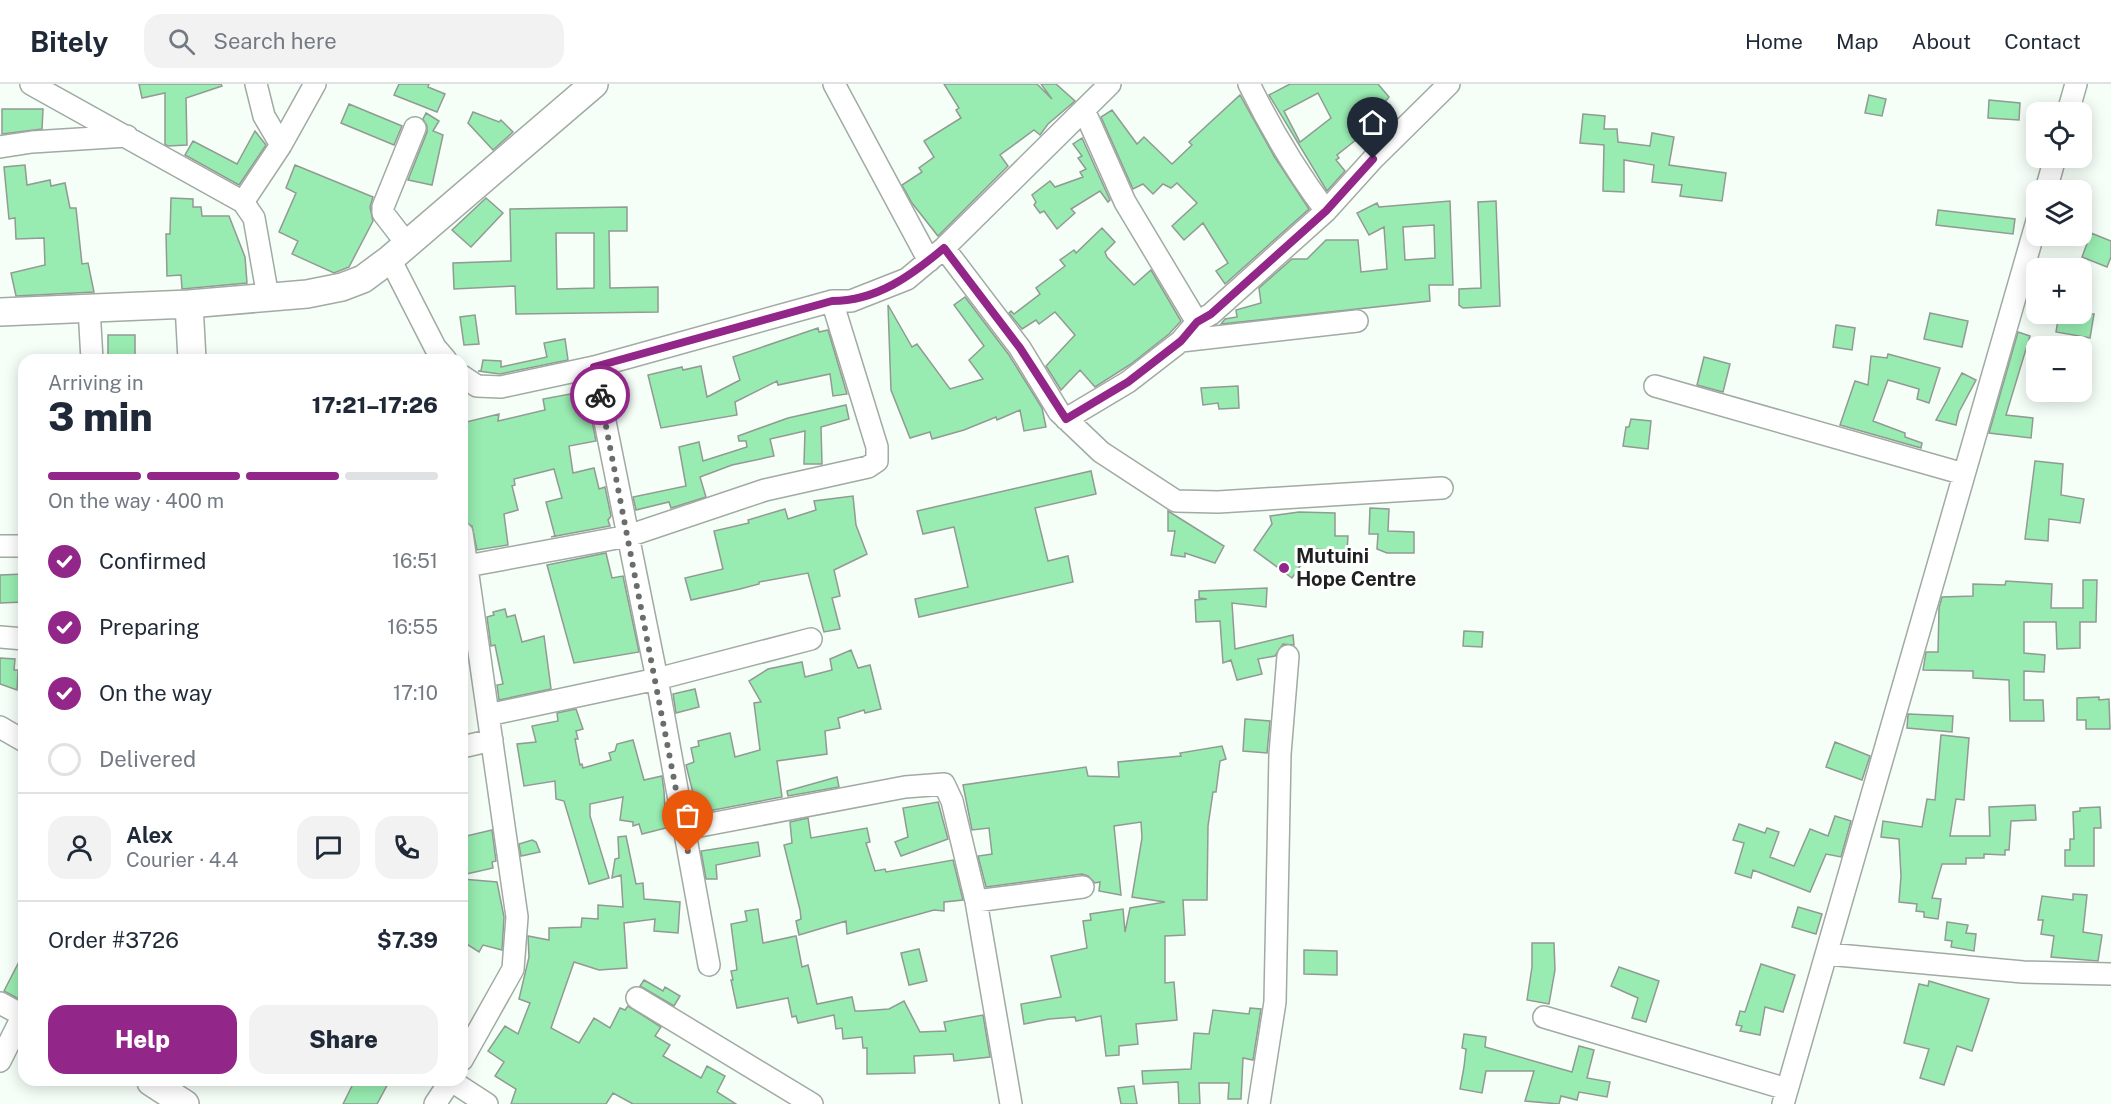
<!DOCTYPE html>
<html lang="en">
<head>
<meta charset="utf-8">
<style>
  :root { --surface:#fff; --page:#f2f2f3; --text:#1f2937; --muted:#747a83; --line:#e0e1e3; --accent:#922689 }
  body { margin:0; font-family:"Public Sans",sans-serif; background:var(--page); color:var(--text); height:100vh; display:flex; flex-direction:column; font-size:22px; white-space:nowrap }
  * { box-sizing:border-box; margin:0 }
  p { font-size:20px; color:var(--muted) }
  .icon { flex:none; width:33px; height:33px; fill:none; stroke:currentColor; stroke-width:2; stroke-linecap:round; stroke-linejoin:round }
  .map { position:relative; flex:1; overflow:hidden }
  .details { position:absolute; left:18px; top:270px; width:450px; height:732px; display:flex; flex-direction:column; background:var(--surface); border-radius:18px; box-shadow:0 3px 15px #0003 }
  .details>* { flex:none }
  .tools { position:absolute; left:2026px; top:18px; display:grid; gap:12px }
  .tools a { display:grid; place-items:center; width:66px; height:66px; border-radius:12px; background:var(--surface); box-shadow:0 3px 15px #0003; font-size:30px }
  .pin { position:absolute; display:grid; place-items:center; width:51px; height:51px; color:#fff; margin:-62px -26px; border-radius:50% 50% 50% 0; rotate:-45deg; box-shadow:0 0 6px #0007 }
  .pin .icon { rotate:45deg }
  .courier { position:absolute; display:grid; place-items:center; width:60px; height:60px; margin:-30px; border:4px solid #922689; border-radius:50%; background:#fff; color:#222; box-shadow:0 2px 8px #0007 }
  .summary em { font-style:normal; font-weight:800 }
  .summary div { display:flex; flex-direction:column-reverse }
  .summary { display:flex; align-items:center; justify-content:space-between; height:102px; padding:0 30px }
  h1 { font-size:39px; font-weight:800; line-height:45px }
  .bar { display:grid; grid-template-columns:repeat(4,1fr); gap:9px 6px; align-content:center; height:72px; padding:0 30px }
  .bar i { height:8px; border-radius:4px; background:var(--line) }
  .bar .on { background:var(--accent) }
  .bar p { grid-column:span 4 }
  .line { display:flex; align-items:center; gap:15px; padding:0 30px; border-top:2px solid var(--line) }
  .line div { flex:1 }
  .round { display:grid; place-items:center; flex:none; width:63px; height:63px; border-radius:18px; background:var(--page) }
  ol { padding:0 30px; list-style:none }
  li { display:flex; align-items:center; gap:18px; height:66px }
  li p { margin-inline-start:auto }
  li .icon { padding:6px; border-radius:50%; background:var(--accent); color:#fff; stroke-width:4 }
  li:last-child { color:var(--muted) }
  li i { width:33px; height:33px; border:3px solid var(--line); border-radius:50% }
  .cta { display:flex; gap:12px; margin-top:auto; padding:12px 30px }
  .cta a { flex:1; height:69px; border-radius:18px; background:var(--accent); color:#fff; font-size:24px; font-weight:800; line-height:69px; text-align:center }
  .cta a+a { background:var(--page); color:var(--text) }
  header { display:flex; align-items:center; gap:36px; box-sizing:border-box; height:84px; padding:0 30px; background:var(--surface); border-bottom:2px solid var(--line) }
  header strong { font-size:28px }
  nav { display:flex; gap:33px; margin-inline-start:auto; font-size:21px }
  .search { width:420px; height:54px; background:var(--page); display:flex; align-items:center; gap:15px; box-sizing:border-box; padding:0 21px; border-radius:18px; color:var(--muted); font-size:22px }
  .map>svg:first-child { display:block }
</style>
</head>
<body>
<header>
<strong>Bitely</strong>
<div class="search"><svg class="icon" aria-label="search" viewBox="0 0 24 24"><circle cx="10" cy="10" r="6"/><path d="M15 15l6 6"/></svg>Search here</div>
<nav><a>Home</a><a>Map</a><a>About</a><a>Contact</a></nav>
</header>
<div class="map">
<svg width="2111" height="1020" viewBox="0 0 2111 1020">
  <rect width="100%" height="100%" fill="#f5fef7"/>
  <!-- building -->
  <path fill="#98ecb1" stroke="#919a93" stroke-width="1.5" fill-rule="evenodd" d="M139 0H221L222 2 186 14 187 61 168 62 165 60V9L142 14Z
    M399 0H429L428 3 445 10 437 28 394 11Z
    M944 0H1037L1052 15 1041 0H1056L1075 17 1048 40 1040 51 1034 46 1000 71 1008 82 938 152 912 119 902 101 922 88 919 84 934 73 924 57 961 34 956 26 959 24Z
    M1290 0H1378L1389 13 1384 19 1393 29 1387 34 1391 39 1377 53 1371 44 1337 71 1339 74 1336 76 1345 87 1327 107 1269 11ZM1318 9 1331 34 1300 58 1284 27Z
    M1240 11 1274 72 1309 125 1225 200 1216 187 1228 179 1203 139 1184 156 1172 142 1197 119 1177 99 1171 104 1163 100 1153 110 1143 100 1133 105 1101 33 1112 26 1137 60 1144 53 1172 80 1192 61 1189 58Z
    M1869 11 1886 15 1882 32 1865 29Z
    M1989 16 2020 19 2019 36 1988 34Z
    M349 20 402 42 394 61 341 39Z
    M2 25H43L42 45 2 50Z
    M473 28 499 38 501 36 513 48 493 66 468 39Z
    M426 29 439 37 433 47 443 51 432 101 408 96 427 48V42L423 35Z
    M1583 30 1605 32 1604 45H1617L1618 58 1650 62 1652 49 1674 53 1669 81 1726 89 1722 117 1680 112 1682 101 1652 98 1654 81 1624 76V108L1603 107 1604 61 1580 59Z
    M255 47 266 61 239 101 185 71 193 57 237 80Z
    M1082 54 1110 116 1108 118 1100 107 1071 125 1075 129 1057 145 1044 127 1040 129 1034 121 1036 118 1032 111 1050 97 1055 103 1083 93 1080 88 1086 85 1078 74 1082 72 1073 60Z
    M25 81 27 101 50 96 51 102 65 99 70 124H76L82 180 88 179 94 208 16 212 11 189 45 181 44 154 16 155 15 134 9 135 4 83Z
    M295 81 373 113 370 123 373 137 349 183 334 189 292 170 298 157 279 148 296 109 286 104Z
    M171 114 193 115V123H201L202 132H229L245 173 247 199 182 205 181 191 167 192 166 150H170Z
    M486 114 503 129 471 163 452 146Z
    M1450 117 1453 201H1429L1430 217 1221 240 1225 235 1237 233 1236 226 1261 219 1259 204 1292 175H1307L1326 156H1358L1361 188 1387 185 1384 143 1369 151 1357 129 1377 119 1379 123ZM1434 141 1435 174 1405 176 1403 143Z
    M1496 117 1500 222 1463 224 1459 221V205L1481 204 1478 118Z
    M627 123V147H609L610 204 658 203V228L516 230 515 202 454 205 453 179 511 177 510 125ZM556 149H594V204L557 205Z
    M1938 126 2015 135 2013 150 1936 141Z
    M1102 144 1115 158 1105 168 1107 173 1134 201 1151 186 1181 237 1169 250 1131 280 1095 303 1080 286 1061 306 1046 282 1075 251 1055 228 1039 240 1036 236 1022 245 1009 229 1011 227 1014 230 1040 210 1036 204 1065 182 1060 176 1074 166 1076 169Z
    M2091 149 2111 157V173L2107 183 2082 173Z
    M965 213 1009 271 1042 324 1046 343 1024 347 1020 326 997 336 996 333 964 346 932 355 930 348 910 354 891 306 888 221 912 263 917 260 950 305 983 295 969 276 984 262 954 221Z
    M1930 229 1968 237 1962 263 1924 255Z
    M2059 230H2094L2090 254 2056 248Z
    M475 231 479 260 464 261 460 233Z
    M1836 241 1855 244 1852 266 1833 263Z
    M818 244 819 248 828 246 847 310 833 312 830 290 778 301 777 297 735 318 737 331 661 344 648 291 682 283 683 286 701 282 707 313 740 296 733 273Z
    M2018 248 2030 252 2006 331 2033 334 2031 354 1989 349Z
    M108 251H135V276H108Z
    M565 255 568 276 500 290 478 287H481L483 276 501 277V283L547 273 544 259Z
    M1888 270 1940 284 1929 319 1917 315 1919 305 1888 296 1873 337 1905 349V353L1922 359 1921 364 1840 341 1855 297 1868 301 1871 272 1887 274Z
    M1704 273 1730 280 1723 308 1697 301Z
    M1962 289 1976 296 1959 328 1956 341 1936 336Z
    M1238 302 1239 324 1219 325 1218 319 1203 321 1201 304Z
    M586 307 596 357 569 362 573 389 594 384 599 405 605 403 611 432 608 436 610 442 551 453 555 452 546 418 562 414 554 385 514 395 515 401 512 402 518 426 504 430 508 461 477 466 472 442 462 437V339L499 330 498 337 545 326 543 315Z
    M846 321 849 335 821 343 822 380H804L805 347 770 355 774 372 732 381 700 393 706 413 671 424 669 418 636 426 633 413 686 402 679 363 699 358 703 377 747 363 746 357H739L738 352 788 334Z
    M1631 335 1651 337 1648 365 1623 362 1626 343H1629Z
    M2035 377 2063 380 2061 411 2084 415 2080 439 2049 435 2048 457 2025 455Z
    M1091 387 1096 410 1035 424 1048 477 1068 472 1073 498 919 533 915 515 968 503 954 443 923 450 917 427Z
    M853 412 856 441 867 470 834 486 840 512 832 514 840 545 824 548 808 489 759 498V500L740 505 691 516 685 494 723 485 714 447 749 439 748 436 785 425 788 435 816 426 814 417Z
    M1370 424 1389 425 1388 447 1414 448V469H1387L1377 465 1378 450H1369Z
    M1168 427 1224 462 1215 479 1185 469V473L1171 471 1175 447H1168Z
    M1299 428 1335 429V452H1348L1347 467 1312 465 1292 494 1254 466 1272 440 1270 432Z
    M606 469 612 494 623 492 639 568 574 579 547 481Z
    M24 490V518L0 519V491Z
    M2083 496H2097L2096 538H2080V564L2057 565 2056 538H2024V569L2045 571 2044 588 2024 587V616H2043L2044 637H2010L2009 596 1973 594V587L1923 586 1926 568H1938L1939 524 1942 513 1973 512V500L2005 501 2006 497 2052 500 2051 524H2083Z
    M1267 504 1266 523 1232 519 1235 565 1293 551 1294 561 1283 560 1275 572 1258 575 1262 590 1237 596 1231 576 1223 579 1220 537 1196 538 1195 516 1207 515 1199 514V507Z
    M505 525 507 533 515 531 522 558 544 552 551 605 499 616 497 601 503 600 495 561 491 562 487 533 494 531 493 528Z
    M1464 547 1483 548 1482 563 1463 562Z
    M851 566 858 584 870 581 881 625 865 629 864 626 838 634 840 644 825 647 827 670 777 677 782 713 698 729 686 681 694 678 691 664 699 662 698 657 730 649 735 673 760 666 754 619 761 618 749 597 768 585 802 578 805 593 832 586 830 575Z
    M0 574 15 575 14 586H18L17 606 0 600Z
    M695 605 699 623 676 629 673 610Z
    M2099 613V616L2109 615 2110 645H2086V636H2077V614Z
    M576 625 583 645 576 647 578 655H575L580 681 582 680 583 684 611 676 609 669 615 667 617 660 633 656 644 696 662 692 664 707 666 744 642 750 639 740 633 742V738L620 736 623 713 590 720V732L609 794 589 800 564 717 556 715 555 697 524 702 517 660 536 658 532 642 558 637 557 629Z
    M1908 630 1953 632 1952 648 1907 644Z
    M1245 635 1270 637 1267 669 1243 667Z
    M1941 651 1969 654 1964 716 1956 715 1950 752H1990L1989 723 2035 721 2036 736 2011 737 2009 766H2005V771L1984 770V774H1966V780H1942L1932 814 1941 815 1938 835 1924 833V828L1916 827 1917 820 1899 818 1901 792 1899 755 1881 753 1883 737 1922 743 1927 715 1935 716Z
    M1835 658 1870 672 1862 696 1826 683Z
    M1222 662 1226 675 1220 677 1216 708H1213L1208 742 1207 816H1183L1185 851 1165 852V899L1174 898 1177 936 1136 940 1138 960 1119 962V971L1106 972 1101 932 1076 937 1075 933 1049 935 1024 940 1021 920 1061 913 1051 872 1087 864 1083 837 1091 836 1090 830 1123 825 1125 848 1130 824 1165 818 1132 813 1142 754 1141 738 1114 742 1121 811 1099 807 1100 798 1095 799 1088 792 1082 790 986 803 978 772 992 770 989 744 972 746 963 701 1086 683 1088 692 1119 693 1118 678 1181 672 1180 669Z
    M837 693 839 703 788 712 787 707Z
    M938 718 948 755 901 772 895 758 908 753 903 724Z
    M2100 723 2101 744H2094V782H2065V766H2070V755H2074L2073 728 2080 727V724Z
    M1835 732 1851 737 1841 773 1826 770 1810 808 1753 786 1751 794 1735 789 1744 759 1733 756 1739 740 1765 749 1767 744 1779 748 1770 773 1794 782 1810 745 1828 752Z
    M808 734 811 754 867 744 870 758 866 759 875 787 885 785 886 788 953 776 963 816 944 818V827L934 826 847 850 846 837 799 851 796 837 801 835 800 826 784 761 792 759 790 738Z
    M492 746 496 777 492 778 493 784 462 791V753Z
    M626 752 636 800 643 799 644 815 680 818 678 849 654 847 655 835 624 839 627 884 599 886 574 878 551 944 579 959 594 934 610 944 620 924 625 926 628 922 661 943 655 952 670 961 663 972 701 994 707 982 725 992 717 1008 736 1020H633L613 1009 606 1020H511L516 1005 495 992 504 978 488 967 505 942 518 950 530 919 519 915 529 873 528 852 549 856V844L581 843 582 834 598 835V821L623 823 621 791 612 794 615 775 619 774 618 753Z
    M532 756 536 758 540 768 521 772 519 760Z
    M758 758 760 772 716 781 717 795H706L701 767Z
    M462 795 497 798 504 833 502 866 483 861 479 868 462 857Z
    M2073 810 2087 811 2083 848 2102 851 2098 877 2051 873 2054 852 2041 850 2043 836H2038L2042 812 2073 816Z
    M1798 823 1822 830 1816 850 1792 843Z
    M758 825 763 859 796 852 802 883 808 881 817 920 852 913 855 927H861L889 925 904 917 920 948 946 947 944 938 983 931 990 973 954 977 953 970 914 972 915 989 867 990V964H863L862 953 843 955 842 944 836 945 834 931 798 939 796 932 792 933 788 914 737 924 731 896H733L731 887 737 886 731 840 747 837 745 827Z
    M1947 838 1968 841 1966 849 1976 850 1974 867 1951 863 1952 857 1945 856Z
    M1532 859H1554L1555 886 1549 920 1527 916 1532 883Z
    M919 865 927 897 909 901 901 869Z
    M1304 866 1337 867V891L1304 890Z
    M24 868V904L19 915 4 907Z
    M1761 880 1795 891 1783 928 1765 923 1760 951 1740 947 1742 942 1736 941 1740 927 1745 928Z
    M1619 883 1659 897 1646 938 1632 934 1638 914 1611 902Z
    M644 896 663 907 665 903 680 912 674 922 640 902Z
    M1929 897 1989 915 1972 967 1957 962 1944 1001 1920 994 1929 965 1904 959 1919 900 1928 902Z
    M1250 924 1261 925 1253 976 1243 974 1241 1015H1228L1229 999H1199L1200 1020H1179L1178 998 1143 1000 1142 987 1191 985 1194 949 1209 950 1213 926 1249 930Z
    M1464 950 1486 953 1485 963 1572 988 1579 962 1594 966 1587 994 1610 998 1607 1013 1579 1008 1577 1016 1561 1012 1559 1020 1525 1017 1534 987H1486L1482 1009 1460 1005 1464 983 1466 965 1462 964Z
    M355 996H390L377 1020H343Z
    M1134 1002 1137 1020H1121L1118 1004Z"/>
  <g fill="none" stroke-linecap="round" stroke-linejoin="round">
    <!-- minor casing -->
    <g stroke="#a1aaa3" stroke-width="24">
      <path id="minor" d="M31 0 243 118 254 134 268 213
        M256 0 264 32 281 61
        M834 0 929 177
        M1249 0C1271 45 1296 87 1326 127
        M1084 26 1125 118 1197 238
        M2068 28 2076 0
        M0 63 32 58 127 52
        M2046 106 2055 74
        M243 118 281 61 315 0
        M407 160 383 129V123L415 44
        M944 164 1020 264 1059 328 1101 368 1176 417 1218 418 1442 404
        M390 175 435 263 446 276
        M89 224 92 276
        M1181 257 1357 237
        M594 283 657 595 709 881
        M462 292 477 302 501 303 594 283 832 217H851L907 195 944 164 1110 0
        M1655 302 1964 390
        M1066 335 1128 298 1181 257 1197 238 1211 230 1326 127 1373 75 1449 0
        M462 449 517 833 513 885 462 976
        M0 462H24
        M467 482 628 452 765 406 868 383 877 377V363L832 217
        M0 553 24 555
        M488 631 657 595 811 555
        M0 643 24 657
        M462 663 492 656
        M684 745 905 703 944 700 952 717 976 817 1011 1020
        M976 817 1083 803
        M1827 870 2023 888 2111 890
        M637 914 812 1020
        M0 919 24 932
        M1544 933 1787 1005
        M0 977 23 931
        M450 996 487 1020
        M435 1020 451 996
        M1259 1020 1275 918 1280 670 1288 572
        M1783 1020 2037 137"/>
    </g>
    <!-- major casing -->
    <g stroke="#a1aaa3" stroke-width="30">
      <path id="major" d="M189 220 192 276
        M0 228 189 220 307 210 342 203 363 195 390 175 594 0
        M152 996 151 998 185 1020"/>
    </g>
    <!-- minor -->
    <use href="#minor" stroke="#fff" stroke-width="21"/>
    <!-- major -->
    <use href="#major" stroke="#fff" stroke-width="27"/>
  </g>
  <g fill="none" stroke-linecap="round" stroke-linejoin="round">
    <!-- done -->
    <path stroke="#696e6b" stroke-width="6" stroke-dasharray="0 10.8" d="M600 311 688 768"/>
    <!-- route -->
    <path stroke="#922689" stroke-width="8" d="M600 311 594 283 832 217C877 217 912 191 944 164L1020 264 1066 335 1128 298 1181 257 1197 238 1211 230 1326 127 1373 75"/>
  </g>
  <!-- markers -->
  <circle fill="#922689" stroke="#fff" stroke-width="2" cx="1284" cy="484" r="6"/>
  <g text-anchor="middle" stroke-width="6" stroke-linejoin="round" paint-order="stroke">
    <!-- poi labels -->
    <g font-size="20" font-weight="bold" fill="#1e211f" stroke="#fff" text-anchor="start">
      <text x="1296" y="479">Mutuini<tspan x="1296" dy="23">Hope Centre</tspan></text>
    </g>
  </g>
</svg>
<div class="tools">
<a><svg class="icon" aria-label="locate" viewBox="0 0 24 24"><circle cx="12" cy="12" r="6"/><path d="M12 2v4M12 18v4M2 12h4M18 12h4"/></svg></a>
<a><svg class="icon" aria-label="layers" viewBox="0 0 24 24"><path d="M12 4l9 5-9 5-9-5zM3 14l9 5 9-5"/></svg></a>
<a>+</a>
<a>−</a>
</div>
<div class="pin" style="left:688px;top:768px;background:#ea580c"><svg class="icon" aria-label="bag" viewBox="0 0 24 24"><path d="M5 8h14l-1 12H6zM9 8a3 3 0 0 1 6 0"/></svg></div>
<div class="pin" style="left:1373px;top:75px;background:#1f2937"><svg class="icon" aria-label="home" viewBox="0 0 24 24"><path d="M3 11l9-7 9 7M6 9v11h12V9"/></svg></div>
<div class="courier" style="left:600px;top:311px"><svg class="icon" aria-label="bike" viewBox="0 0 24 24"><circle cx="6" cy="16" r="4"/><circle cx="18" cy="16" r="4"/><path d="M6 16l4-8h5l3 8M10 8l3 8H6M13 5h3"/></svg></div>
<section class="details">
<div class="summary"><div><h1>3 min</h1><p>Arriving in</p></div><em>17:21–17:26</em></div>
<div class="bar"><i class="on"></i><i class="on"></i><i class="on"></i><i></i><p>On the way · 400 m</p></div>
<ol>
<li><svg class="icon" aria-label="check" viewBox="0 0 24 24"><path d="M5 12l5 5 9-10"/></svg>Confirmed<p>16:51</p></li>
<li><svg class="icon" aria-label="check" viewBox="0 0 24 24"><path d="M5 12l5 5 9-10"/></svg>Preparing<p>16:55</p></li>
<li><svg class="icon" aria-label="check" viewBox="0 0 24 24"><path d="M5 12l5 5 9-10"/></svg>On the way<p>17:10</p></li>
<li><i></i>Delivered</li>
</ol>
<div class="line" style="height:108px"><a class="round"><svg class="icon" aria-label="person" viewBox="0 0 24 24"><circle cx="12" cy="8" r="4"/><path d="M4 21q1-7 8-7t8 7"/></svg></a><div><b>Alex</b><p>Courier · 4.4</p></div><a class="round"><svg class="icon" aria-label="chat" viewBox="0 0 24 24"><path d="M4 5h16v11H9l-5 4z"/></svg></a><a class="round"><svg class="icon" aria-label="phone" viewBox="0 0 24 24"><path d="M5 4h4l2 5-3 2q2 4 5 5l2-3 5 2v4C11 20 4 13 5 4z"/></svg></a></div>
<div class="line" style="height:78px"><div>Order #3726</div><b>$7.39</b></div>
<div class="cta"><a>Help</a><a>Share</a></div>
</section>
</div>
</body>
</html>
